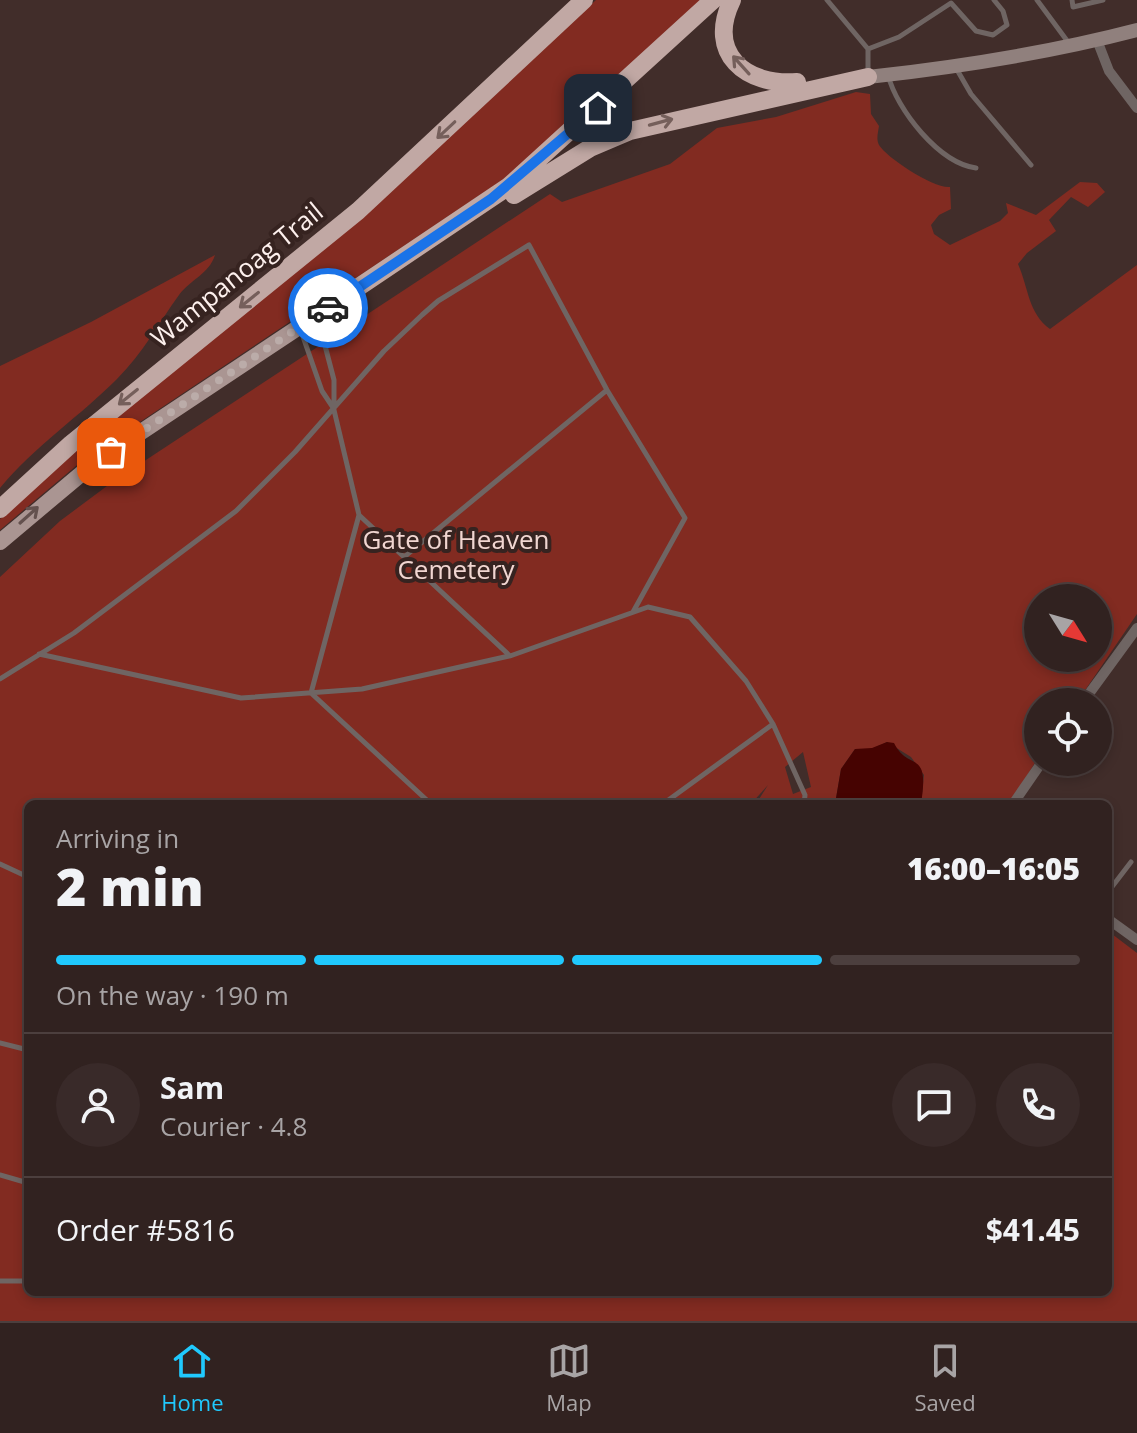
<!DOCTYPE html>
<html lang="en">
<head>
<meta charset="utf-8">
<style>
  :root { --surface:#312220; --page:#392a29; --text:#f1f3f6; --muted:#a8a4a5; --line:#4c3f3e; --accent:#20c9fd }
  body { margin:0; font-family:"Open Sans",sans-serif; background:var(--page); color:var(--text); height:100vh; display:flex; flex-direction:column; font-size:30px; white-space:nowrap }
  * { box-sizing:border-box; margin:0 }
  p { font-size:26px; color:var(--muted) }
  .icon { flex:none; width:44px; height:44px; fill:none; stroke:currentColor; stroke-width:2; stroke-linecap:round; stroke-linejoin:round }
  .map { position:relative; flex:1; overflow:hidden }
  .details { position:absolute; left:24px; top:800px; width:1088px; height:496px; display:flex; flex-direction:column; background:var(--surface); border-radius:12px; box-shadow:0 4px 12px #0003,0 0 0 2px var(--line) }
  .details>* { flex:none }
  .needle { width:52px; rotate:127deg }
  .fabs { position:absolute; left:1024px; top:584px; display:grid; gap:16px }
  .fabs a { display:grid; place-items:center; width:88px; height:88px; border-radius:50%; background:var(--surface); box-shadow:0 4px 12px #0003,0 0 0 2px var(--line); font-size:40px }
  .pin { position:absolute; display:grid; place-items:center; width:68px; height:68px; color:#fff; margin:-34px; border-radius:16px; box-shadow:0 4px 12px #0006 }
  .courier { position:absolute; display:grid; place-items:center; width:80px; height:80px; margin:-40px; border:6px solid #1a73e8; border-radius:50%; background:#fff; color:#222; box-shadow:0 2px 10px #0007 }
  .head em { font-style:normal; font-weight:800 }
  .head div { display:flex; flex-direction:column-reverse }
  .head { display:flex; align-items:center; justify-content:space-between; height:136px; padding:0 32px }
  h1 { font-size:52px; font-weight:800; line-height:60px }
  .bar { display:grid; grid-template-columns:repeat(4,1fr); gap:12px 8px; align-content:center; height:96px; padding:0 32px }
  .bar i { height:10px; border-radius:6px; background:var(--line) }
  .bar .current { background:var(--accent) }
  .bar p { grid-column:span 4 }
  .line { display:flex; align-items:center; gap:20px; padding:0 32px; border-top:2px solid var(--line) }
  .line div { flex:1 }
  .round { display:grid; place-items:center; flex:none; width:84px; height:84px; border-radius:42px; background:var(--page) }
  .menu { display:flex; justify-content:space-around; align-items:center; height:112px; border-top:2px solid var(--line); background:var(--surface); font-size:22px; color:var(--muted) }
  .menu a { display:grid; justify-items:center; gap:4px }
  .menu .current { color:var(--accent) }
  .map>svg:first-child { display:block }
</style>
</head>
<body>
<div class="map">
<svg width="1137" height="1321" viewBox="0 0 1137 1321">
  <rect width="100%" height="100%" fill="#412d2a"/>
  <!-- green -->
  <path fill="#822b21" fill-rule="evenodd" d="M596 0H701L513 173 83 460 0 530V519L45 476 456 131Z
    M856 92 870 94 871 114 879 126C878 133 876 139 879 145 887 158 934 189 950 187L951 209 939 215 931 225 934 234 950 245 1000 221 1008 213 1006 203 1036 215 1080 182 1097 183 1105 192 1088 207 1071 197 1049 220 1056 231 1027 253 1018 264C1029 289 1028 313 1050 329L1137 265V614L1077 702H1038V758L1009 804H921L924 775 911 757 887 742 872 749H855L841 769 835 804H756L768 785 751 804H28V1292H1108V931L1137 953V1321H0V577L60 521 111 483 550 194 562 202 670 164 717 128 776 117ZM1038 598H1098V658H1038ZM803 752 811 787 793 794 785 767Z
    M215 255C209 274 191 279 179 295 158 324 143 353 117 379 79 417 35 446 0 488V366L91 322Z"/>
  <!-- water -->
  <path fill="#460301" d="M887 742 894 743C909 773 930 747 921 804H835L841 769 855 749 872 748Z"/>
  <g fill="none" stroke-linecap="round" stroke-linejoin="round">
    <!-- service -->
    <path stroke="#6f6563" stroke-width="5" d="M827 0 868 49V72
      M1037 0 1068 42
      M1072 0 1073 7 1103 0
      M868 49 899 37 951 3 976 31 993 35 1007 25 1003 11 994 0
      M956 68 971 94 1031 165
      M888 75C897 110 939 163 976 168
      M301 331 322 391 334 409V380L318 319
      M334 410 359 515 510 656 648 607 690 617 746 681 773 724 805 795 804 804
      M359 515 311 693 431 804
      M404 557 607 390
      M39 654 241 698 362 689 509 656
      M0 679 74 633 236 511 295 452 384 351 422 315 438 301 529 245 607 390 685 518 633 612
      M534 804 557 801 565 804
      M663 804 773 724
      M0 864 28 877
      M1108 892 1131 862
      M0 1043 28 1050
      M0 1175 28 1183
      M0 1281H28"/>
    <!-- minor -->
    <path stroke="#6f6563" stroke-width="10" d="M1097 40 1109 71 1137 108
      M1083 702 1137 628
      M1013 804 1042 762
      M1108 919 1137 940"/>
    <!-- secondary -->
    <path stroke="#90807d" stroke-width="14" d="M868 77C959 67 1049 53 1137 30"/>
    <!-- primary -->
    <path stroke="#aa9592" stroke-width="16" d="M0 542 93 464 317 315"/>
    <!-- motorway -->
    <path stroke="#c1a8a4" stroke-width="18" d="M732 0C706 54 746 86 797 82
      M514 195 590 148 630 131 868 77
      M317 315 509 186 713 0
      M0 509 71 444 358 211 584 0"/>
  </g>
  <!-- one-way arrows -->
  <defs><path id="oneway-shaft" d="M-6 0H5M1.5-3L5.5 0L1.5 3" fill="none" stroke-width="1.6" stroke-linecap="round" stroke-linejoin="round" transform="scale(2)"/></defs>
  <g stroke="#755f5b">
    <use href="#oneway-shaft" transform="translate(741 65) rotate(-132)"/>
    <use href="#oneway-shaft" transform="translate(661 122) rotate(-15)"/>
    <use href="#oneway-shaft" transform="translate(446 130) rotate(137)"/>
    <use href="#oneway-shaft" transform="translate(249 300) rotate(141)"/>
    <use href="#oneway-shaft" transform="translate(128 397) rotate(141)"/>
  </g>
  <use stroke="#64514e" href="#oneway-shaft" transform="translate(29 515) rotate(-42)"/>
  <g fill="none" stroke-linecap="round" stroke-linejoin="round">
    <!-- done -->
    <path stroke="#bbaca9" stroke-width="8" stroke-dasharray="0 14.4" d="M111 452 328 308"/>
    <!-- route -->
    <path stroke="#1a73e8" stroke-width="10" d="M328 308 491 199 598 108"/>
  </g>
  <g text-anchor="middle" stroke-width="8" stroke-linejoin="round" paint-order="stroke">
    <!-- street labels -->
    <g font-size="26" fill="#fdf0ed" stroke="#362320">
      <text transform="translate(237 275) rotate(-39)" y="9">Wampanoag Trail</text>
    </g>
    <!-- park labels -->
    <g font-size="26" fill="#f1d6d1" stroke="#362320">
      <text x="456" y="549">Gate of Heaven<tspan x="456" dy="30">Cemetery</tspan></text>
    </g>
  </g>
</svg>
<div class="fabs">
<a><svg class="needle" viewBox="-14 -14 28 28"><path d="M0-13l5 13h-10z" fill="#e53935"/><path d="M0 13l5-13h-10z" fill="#a8a4a5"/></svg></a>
<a><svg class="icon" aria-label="locate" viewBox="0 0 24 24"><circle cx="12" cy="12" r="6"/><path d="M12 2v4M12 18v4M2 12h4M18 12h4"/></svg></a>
</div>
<div class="pin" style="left:111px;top:452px;background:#ea580c"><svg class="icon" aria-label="bag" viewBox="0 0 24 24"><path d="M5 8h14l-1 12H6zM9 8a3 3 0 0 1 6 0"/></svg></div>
<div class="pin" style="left:598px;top:108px;background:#1f2937"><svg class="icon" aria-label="home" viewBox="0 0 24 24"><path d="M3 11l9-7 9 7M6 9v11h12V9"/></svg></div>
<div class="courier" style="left:328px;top:308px"><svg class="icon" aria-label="car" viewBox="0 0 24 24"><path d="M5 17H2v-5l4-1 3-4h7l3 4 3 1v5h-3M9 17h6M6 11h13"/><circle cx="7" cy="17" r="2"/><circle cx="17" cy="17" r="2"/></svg></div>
<section class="details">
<div class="head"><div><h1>2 min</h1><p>Arriving in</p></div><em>16:00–16:05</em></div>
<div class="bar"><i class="current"></i><i class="current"></i><i class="current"></i><i></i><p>On the way · 190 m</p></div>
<div class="line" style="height:144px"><a class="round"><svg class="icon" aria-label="person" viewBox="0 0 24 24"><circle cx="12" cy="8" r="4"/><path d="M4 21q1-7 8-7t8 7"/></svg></a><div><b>Sam</b><p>Courier · 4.8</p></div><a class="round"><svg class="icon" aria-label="chat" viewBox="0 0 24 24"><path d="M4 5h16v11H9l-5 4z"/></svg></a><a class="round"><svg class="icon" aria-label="phone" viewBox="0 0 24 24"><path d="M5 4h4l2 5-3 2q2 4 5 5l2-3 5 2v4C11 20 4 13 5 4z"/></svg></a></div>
<div class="line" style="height:104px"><div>Order #5816</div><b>$41.45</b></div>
</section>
</div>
<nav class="menu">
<a class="current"><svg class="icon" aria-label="home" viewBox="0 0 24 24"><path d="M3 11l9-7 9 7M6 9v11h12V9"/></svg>Home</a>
<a><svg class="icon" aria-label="map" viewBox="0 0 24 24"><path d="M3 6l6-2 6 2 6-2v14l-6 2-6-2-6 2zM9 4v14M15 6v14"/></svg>Map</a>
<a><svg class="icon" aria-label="saved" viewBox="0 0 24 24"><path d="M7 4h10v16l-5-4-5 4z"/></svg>Saved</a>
</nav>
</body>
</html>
